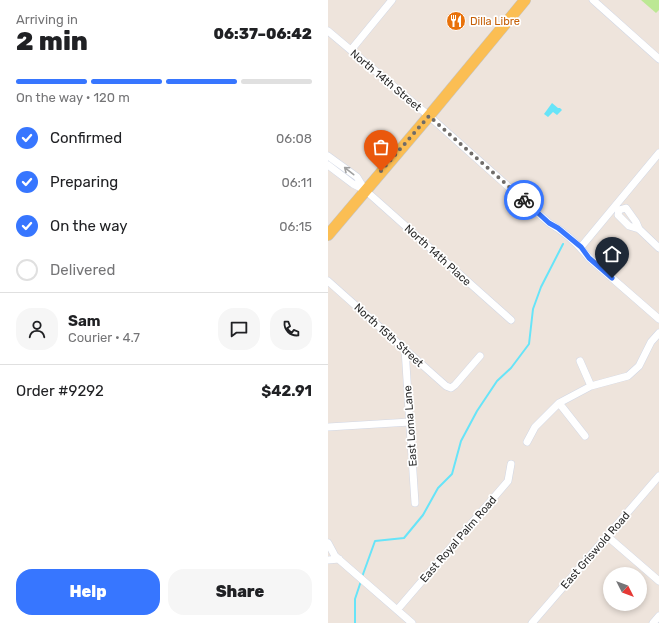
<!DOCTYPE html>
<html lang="en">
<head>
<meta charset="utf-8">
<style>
  :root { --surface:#fff; --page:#f6f6f6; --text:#202124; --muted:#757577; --line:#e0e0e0; --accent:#3776ff }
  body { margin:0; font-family:Rubik,sans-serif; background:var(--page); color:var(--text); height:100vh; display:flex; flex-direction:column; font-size:15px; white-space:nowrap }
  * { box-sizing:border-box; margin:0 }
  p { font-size:13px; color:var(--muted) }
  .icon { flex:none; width:22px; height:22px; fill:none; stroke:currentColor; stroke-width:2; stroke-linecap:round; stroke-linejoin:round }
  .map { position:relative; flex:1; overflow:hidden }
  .side { display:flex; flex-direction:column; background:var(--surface); width:328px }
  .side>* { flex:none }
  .needle { width:26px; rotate:132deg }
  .buttons { position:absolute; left:275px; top:567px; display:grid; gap:8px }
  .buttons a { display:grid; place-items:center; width:44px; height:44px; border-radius:50%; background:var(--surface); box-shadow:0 2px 6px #0003; font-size:20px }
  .pin { position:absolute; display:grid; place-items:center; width:34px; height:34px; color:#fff; margin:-41px -17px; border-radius:50% 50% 50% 0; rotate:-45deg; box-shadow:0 0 4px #0007 }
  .pin .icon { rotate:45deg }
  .courier { position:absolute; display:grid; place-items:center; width:40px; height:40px; margin:-20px; border:3px solid #3776ff; border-radius:50%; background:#fff; color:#222; box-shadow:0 1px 5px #0007 }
  .head em { font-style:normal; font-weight:800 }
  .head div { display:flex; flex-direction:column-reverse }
  .head { display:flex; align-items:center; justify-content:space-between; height:68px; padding:0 16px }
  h1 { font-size:26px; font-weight:800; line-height:30px }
  .bar { display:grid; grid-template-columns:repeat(4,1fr); gap:6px 4px; align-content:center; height:48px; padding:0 16px }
  .bar i { height:5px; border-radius:3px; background:var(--line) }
  .bar .active { background:var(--accent) }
  .bar p { grid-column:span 4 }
  .line { display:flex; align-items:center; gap:10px; padding:0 16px; border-top:1px solid var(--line) }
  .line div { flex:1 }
  .round { display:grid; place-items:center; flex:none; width:42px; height:42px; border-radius:16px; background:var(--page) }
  ol { padding:0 16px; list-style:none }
  li { display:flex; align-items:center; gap:12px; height:44px }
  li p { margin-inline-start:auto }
  li .icon { padding:4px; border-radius:50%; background:var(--accent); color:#fff; stroke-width:4 }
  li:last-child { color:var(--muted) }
  li i { width:22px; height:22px; border:2px solid var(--line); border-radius:50% }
  .primary-button { display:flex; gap:8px; margin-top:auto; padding:8px 16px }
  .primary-button a { flex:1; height:46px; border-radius:16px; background:var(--accent); color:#fff; font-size:16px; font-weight:800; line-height:46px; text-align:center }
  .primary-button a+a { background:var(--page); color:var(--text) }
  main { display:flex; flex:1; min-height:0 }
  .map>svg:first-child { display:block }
</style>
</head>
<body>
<main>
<section class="side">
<div class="head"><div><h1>2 min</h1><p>Arriving in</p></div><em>06:37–06:42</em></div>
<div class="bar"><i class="active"></i><i class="active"></i><i class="active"></i><i></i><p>On the way · 120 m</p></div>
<ol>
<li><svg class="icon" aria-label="check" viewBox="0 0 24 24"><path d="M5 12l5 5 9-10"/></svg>Confirmed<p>06:08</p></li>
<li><svg class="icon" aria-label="check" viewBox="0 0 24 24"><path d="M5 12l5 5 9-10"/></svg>Preparing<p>06:11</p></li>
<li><svg class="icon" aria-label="check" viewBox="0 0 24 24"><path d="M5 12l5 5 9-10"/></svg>On the way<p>06:15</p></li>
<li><i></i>Delivered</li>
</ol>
<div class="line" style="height:72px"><a class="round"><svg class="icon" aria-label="person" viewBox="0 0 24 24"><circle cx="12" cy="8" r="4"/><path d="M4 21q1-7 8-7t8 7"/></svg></a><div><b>Sam</b><p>Courier · 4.7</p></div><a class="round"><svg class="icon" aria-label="chat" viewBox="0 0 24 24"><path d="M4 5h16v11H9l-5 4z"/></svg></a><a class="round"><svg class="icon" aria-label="phone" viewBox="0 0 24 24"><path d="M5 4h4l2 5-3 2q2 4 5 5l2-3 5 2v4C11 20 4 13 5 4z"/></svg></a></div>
<div class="line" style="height:52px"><div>Order #9292</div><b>$42.91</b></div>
<div class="primary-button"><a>Help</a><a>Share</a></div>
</section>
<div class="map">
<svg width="331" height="623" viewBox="0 0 331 623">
  <rect width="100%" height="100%" fill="#eee4dc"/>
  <!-- green -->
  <path fill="#bce894" d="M313 0H331V10L328 13Z"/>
  <!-- water -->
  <path fill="#67e4f8" d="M224 103 230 108H232L234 110 229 115 225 112 220 117 216 114Z"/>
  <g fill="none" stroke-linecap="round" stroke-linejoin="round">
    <!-- stream -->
    <path stroke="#67e4f8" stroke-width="2" d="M34 577 47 541 76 538 95 515 110 488 124 474 133 441 149 411 169 381 183 368 201 344 205 309 213 287 235 244
      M27 623V599L33 581"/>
    <!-- minor casing -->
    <g stroke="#d1d7e5" stroke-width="8">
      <path id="minor" d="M265 0 331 59
        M0 31 101 116 221 223C237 232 250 244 261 258L331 319
        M23 50 64 0
        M0 156 29 177 37 190 183 320
        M0 165 25 184 37 190
        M291 210 290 215 301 226 311 229 331 248
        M291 210 298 208 308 222 311 229
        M253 247 331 153
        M0 281 118 386 123 388 127 385 152 356
        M77 349 87 503
        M252 361 263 386
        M231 403 257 436
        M0 427 82 422
        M199 442 207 427 231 403 263 386 300 376 311 366 323 342 331 333
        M279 536 331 581
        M0 543 7 556 84 623
        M0 560 11 559
        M69 610 180 481 183 464
        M204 623 331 476
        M325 623 331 616"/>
    </g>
    <!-- primary casing -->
    <g stroke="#c4c4c4" stroke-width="12">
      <path id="primary" d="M0 235 101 116 197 0"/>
    </g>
    <!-- minor -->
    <use href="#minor" stroke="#fff" stroke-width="7"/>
    <!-- primary -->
    <use href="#primary" stroke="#fbbe53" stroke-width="11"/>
  </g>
  <!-- one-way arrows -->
  <defs><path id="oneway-shaft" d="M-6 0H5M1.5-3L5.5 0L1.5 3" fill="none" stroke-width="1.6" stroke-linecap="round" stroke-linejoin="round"/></defs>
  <use stroke="#a0a0a0" href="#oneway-shaft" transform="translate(21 171) rotate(-142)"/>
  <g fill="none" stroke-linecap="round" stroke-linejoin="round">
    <!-- done -->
    <path stroke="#6f6c69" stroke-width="4" stroke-dasharray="0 7.2" d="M53 171 101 116 196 200"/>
    <!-- route -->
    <path stroke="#3776ff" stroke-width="5" d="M196 200 221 223 230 228 253 247 261 258 284 278"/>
  </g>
  <!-- icons -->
  <defs>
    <g id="restaurant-disc" transform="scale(1)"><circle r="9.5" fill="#e8710a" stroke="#fff"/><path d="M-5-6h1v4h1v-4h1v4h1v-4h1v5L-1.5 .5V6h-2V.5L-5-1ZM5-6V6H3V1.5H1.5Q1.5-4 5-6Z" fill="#fff"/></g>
  </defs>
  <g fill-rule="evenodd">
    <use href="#restaurant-disc" x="128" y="21"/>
  </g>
  <g text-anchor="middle" stroke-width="3.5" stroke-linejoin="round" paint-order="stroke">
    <!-- food labels -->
    <g font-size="11" fill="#c56008" stroke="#fff" text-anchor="start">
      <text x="142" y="25">Dilla Libre</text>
    </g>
    <!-- street labels -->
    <g font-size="11" fill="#2b2b2b" stroke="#fff">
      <text transform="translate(58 80) rotate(40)" y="4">North 14th Street</text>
      <text transform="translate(110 255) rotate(42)" y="4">North 14th Place</text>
      <text transform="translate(61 335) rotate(42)" y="4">North 15th Street</text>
      <text transform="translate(82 426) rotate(-94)" y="4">East Loma Lane</text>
      <text transform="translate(130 539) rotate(-49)" y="4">East Royal Palm Road</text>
      <text transform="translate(267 550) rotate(-49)" y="4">East Griswold Road</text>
    </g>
  </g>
</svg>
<div class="buttons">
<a><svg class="needle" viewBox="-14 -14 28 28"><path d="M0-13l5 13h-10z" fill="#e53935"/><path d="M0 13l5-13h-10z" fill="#757577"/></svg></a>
</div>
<div class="pin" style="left:53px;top:171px;background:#ea580c"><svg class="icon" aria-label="bag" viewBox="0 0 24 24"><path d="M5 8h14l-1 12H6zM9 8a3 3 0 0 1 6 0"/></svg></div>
<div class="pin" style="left:284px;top:278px;background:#1f2937"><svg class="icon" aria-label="home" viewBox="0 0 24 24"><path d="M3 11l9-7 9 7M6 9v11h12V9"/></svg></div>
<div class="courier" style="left:196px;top:200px"><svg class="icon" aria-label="bike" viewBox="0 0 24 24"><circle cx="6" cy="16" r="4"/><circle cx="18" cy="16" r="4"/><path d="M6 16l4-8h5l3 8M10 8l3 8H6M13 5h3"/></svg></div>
</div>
</main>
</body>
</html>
